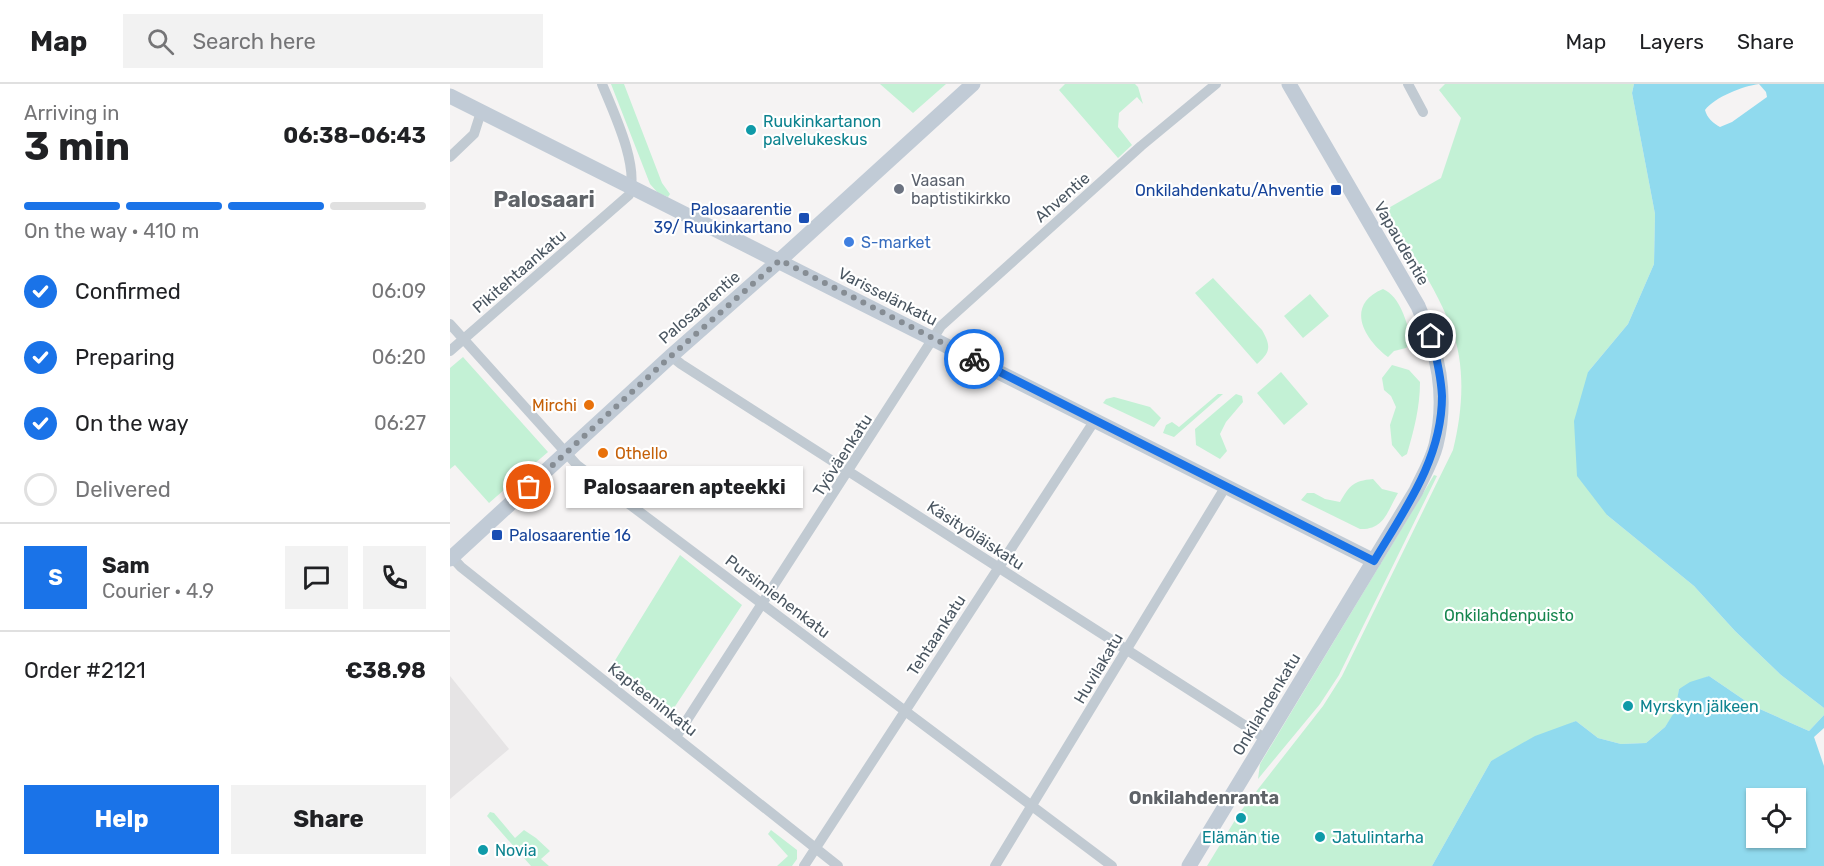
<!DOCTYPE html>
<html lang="en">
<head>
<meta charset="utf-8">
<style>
  :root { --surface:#fff; --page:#f2f2f2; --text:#202124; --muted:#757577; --line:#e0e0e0; --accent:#1a73e8 }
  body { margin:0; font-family:Rubik,sans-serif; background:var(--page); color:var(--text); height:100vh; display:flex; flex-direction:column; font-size:22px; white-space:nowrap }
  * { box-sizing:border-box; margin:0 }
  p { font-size:20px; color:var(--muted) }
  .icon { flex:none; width:33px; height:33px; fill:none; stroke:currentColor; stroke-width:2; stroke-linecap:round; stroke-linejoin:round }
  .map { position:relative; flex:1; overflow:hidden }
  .sheet { display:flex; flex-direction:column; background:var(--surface); width:450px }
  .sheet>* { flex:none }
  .buttons { position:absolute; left:1296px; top:704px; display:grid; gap:12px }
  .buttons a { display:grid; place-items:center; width:60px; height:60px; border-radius:0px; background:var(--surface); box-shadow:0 2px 4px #0004; font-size:30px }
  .pin { position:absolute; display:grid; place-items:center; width:51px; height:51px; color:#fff; margin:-26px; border:3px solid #fff; border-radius:50%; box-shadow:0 2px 6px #0007 }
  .courier { position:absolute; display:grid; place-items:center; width:60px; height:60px; margin:-30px; border:4px solid #1a73e8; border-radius:50%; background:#fff; color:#222; box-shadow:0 2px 8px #0007 }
  .bubble { position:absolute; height:42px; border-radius:0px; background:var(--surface); box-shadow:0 2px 4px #0004; font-size:20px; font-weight:700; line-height:42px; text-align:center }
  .overview em { font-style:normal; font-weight:700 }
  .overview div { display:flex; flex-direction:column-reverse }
  .overview { display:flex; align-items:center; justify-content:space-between; height:102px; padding:0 24px }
  h1 { font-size:39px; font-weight:700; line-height:45px }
  .bar { display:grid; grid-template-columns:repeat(4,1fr); gap:9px 6px; align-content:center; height:72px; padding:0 24px }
  .bar i { height:8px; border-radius:4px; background:var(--line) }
  .bar .active { background:var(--accent) }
  .bar p { grid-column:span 4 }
  .line { display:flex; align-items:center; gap:15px; padding:0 24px; border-top:2px solid var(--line) }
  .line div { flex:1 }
  .round { display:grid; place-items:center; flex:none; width:63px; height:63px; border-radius:0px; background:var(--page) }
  ol { padding:0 24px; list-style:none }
  li { display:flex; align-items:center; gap:18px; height:66px }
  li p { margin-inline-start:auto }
  li .icon { padding:6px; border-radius:50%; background:var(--accent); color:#fff; stroke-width:4 }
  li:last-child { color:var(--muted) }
  li i { width:33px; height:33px; border:3px solid var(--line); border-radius:50% }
  .action { display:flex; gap:12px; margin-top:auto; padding:12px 24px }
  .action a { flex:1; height:69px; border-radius:0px; background:var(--accent); color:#fff; font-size:24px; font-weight:700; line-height:69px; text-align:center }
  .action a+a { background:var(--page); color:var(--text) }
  header { display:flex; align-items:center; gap:36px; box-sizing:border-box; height:84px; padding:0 30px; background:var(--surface); border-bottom:2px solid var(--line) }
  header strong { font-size:28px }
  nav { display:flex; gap:33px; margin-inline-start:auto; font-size:21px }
  .search { width:420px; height:54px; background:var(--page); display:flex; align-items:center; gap:15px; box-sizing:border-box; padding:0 21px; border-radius:0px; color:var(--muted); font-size:22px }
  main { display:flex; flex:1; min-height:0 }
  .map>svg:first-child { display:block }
</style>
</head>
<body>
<header>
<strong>Map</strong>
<div class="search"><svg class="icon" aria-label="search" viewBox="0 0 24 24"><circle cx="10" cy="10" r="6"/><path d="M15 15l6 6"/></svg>Search here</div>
<nav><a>Map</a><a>Layers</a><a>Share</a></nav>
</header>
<main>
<section class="sheet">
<div class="overview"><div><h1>3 min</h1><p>Arriving in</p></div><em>06:38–06:43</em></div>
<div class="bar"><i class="active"></i><i class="active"></i><i class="active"></i><i></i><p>On the way · 410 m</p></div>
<ol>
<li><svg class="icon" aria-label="check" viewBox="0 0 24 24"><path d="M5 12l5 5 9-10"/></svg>Confirmed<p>06:09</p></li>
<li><svg class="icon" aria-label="check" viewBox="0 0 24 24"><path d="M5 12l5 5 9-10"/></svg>Preparing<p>06:20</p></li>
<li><svg class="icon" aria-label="check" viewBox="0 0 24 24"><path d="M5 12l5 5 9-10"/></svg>On the way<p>06:27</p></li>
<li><i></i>Delivered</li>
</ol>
<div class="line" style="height:108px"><b class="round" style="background:var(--accent);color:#fff">S</b><div><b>Sam</b><p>Courier · 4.9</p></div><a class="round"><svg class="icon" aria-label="chat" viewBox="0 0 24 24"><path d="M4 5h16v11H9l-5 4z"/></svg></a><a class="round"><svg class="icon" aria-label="phone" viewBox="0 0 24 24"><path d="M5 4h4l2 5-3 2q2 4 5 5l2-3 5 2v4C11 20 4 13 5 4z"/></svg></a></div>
<div class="line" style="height:78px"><div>Order #2121</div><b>€38.98</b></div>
<div class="action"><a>Help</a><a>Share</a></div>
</section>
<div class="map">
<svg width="1374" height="782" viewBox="0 0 1374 782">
  <rect width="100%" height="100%" fill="#f5f3f3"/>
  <!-- education -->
  <path fill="#e6e4e5" d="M0 592 59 665 0 715Z"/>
  <!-- green -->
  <path fill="#c3f1d5" d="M161 0H174L212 99 220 110 218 113 208 109 200 100Z
    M430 0H496L463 29Z
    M615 0H685L688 3 693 20 687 13 669 29 668 43 682 61 668 74 609 6Z
    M995 0H1184L1182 9 1205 130 1204 180 1178 240 1138 288 1157 431 1244 502 1285 547 1331 591 1374 624V631L1359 647 1303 622 1259 592 1229 605 1226 627 1215 643 1196 659 1171 660 1148 654 1126 637 1041 677 982 782H757L790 728 873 622 892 592 1003 366C1013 326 1016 281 1001 243 985 201 958 164 935 126L991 94 1011 34 989 6Z
    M763 194 812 246C821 262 821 268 807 280L745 209Z
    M933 205C951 213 956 238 962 256L956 264 944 267 938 273C913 254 895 221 933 205Z
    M860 210 879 232 853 254 834 232Z
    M13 273 98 368 39 419 5 381 0 385V284Z
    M942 281 959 286 970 298C970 323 964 346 957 370L952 373 942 361 940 341 946 323 941 312 934 306 932 294Z
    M831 288 858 320 834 341 807 309Z
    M768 310H773L724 353 713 349 716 341 722 338 729 343Z
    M786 310 792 312 793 318 776 338 770 350 777 367 770 375 746 361 745 345Z
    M664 313 700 323 711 334 704 343 653 319 656 315Z
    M984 391 987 392 889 591 870 620 808 695 810 680Z
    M923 395 932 405 948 409C937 428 934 446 910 445L851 416 857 409H864L875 415 890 418C900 401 903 397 923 395Z
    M230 471 292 521 220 630 161 583Z
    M40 728 44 729 65 754 74 746 86 754 100 767 91 775 99 782H81L37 732Z
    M321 746 347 766V775L342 782H327L338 772 318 750Z"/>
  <!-- water -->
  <path fill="#90daee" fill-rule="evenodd" d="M1184 0H1374V624L1331 591 1285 547 1244 502 1157 431 1127 392 1124 337 1138 288 1178 240 1204 180 1205 130 1182 9ZM1309 0 1316 8 1317 13 1282 38 1270 43C1263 39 1257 34 1255 26 1265 13 1293 2 1309 0Z
    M1259 592 1303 622 1359 647 1374 631V644L1364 653 1374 682V782H982L1041 677 1085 652 1126 637 1148 654 1171 660 1196 659 1215 643 1225 627 1229 605 1240 598ZM1306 714H1346V753H1306Z"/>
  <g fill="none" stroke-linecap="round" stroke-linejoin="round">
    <!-- street -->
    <path stroke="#c1cad2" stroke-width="10" d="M958 0 973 28
      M0 73 24 50 31 28
      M0 240 127 381 662 782
      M0 267 179 111C190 83 163 27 152 0
      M221 272 231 280 816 655
      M0 471 11 483 388 782
      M226 653 491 242 691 62 766 0
      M354 782 645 336
      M545 782 776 402"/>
    <!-- secondary -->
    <path stroke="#c1cbd6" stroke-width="15" d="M0 12 924 477
      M0 475 221 272 330 176 523 0
      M739 782 966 407C973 392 982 377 986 361 998 312 988 267 968 222L839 0"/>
  </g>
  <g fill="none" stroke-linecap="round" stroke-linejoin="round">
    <!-- done -->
    <path stroke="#868d94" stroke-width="6" stroke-dasharray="0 10.8" d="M79 403 221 272 330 176 524 275"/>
    <!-- route -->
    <path stroke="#1a73e8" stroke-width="8" d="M524 275 924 477C955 425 992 375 992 312 991 292 986 271 981 252"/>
  </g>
  <!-- markers -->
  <g fill="#0f9aa8" stroke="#fff" stroke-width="2">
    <circle cx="301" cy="46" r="6"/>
    <circle cx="1178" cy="622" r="6"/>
    <circle cx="791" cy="734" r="6"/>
    <circle cx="870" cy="753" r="6"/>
    <circle cx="33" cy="766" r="6"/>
  </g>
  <circle fill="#6b7280" stroke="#fff" stroke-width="2" cx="449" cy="105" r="6"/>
  <g fill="#1a4fb4" stroke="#fff" stroke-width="2">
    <rect x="880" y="100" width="12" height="12" rx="3"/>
    <rect x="348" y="128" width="12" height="12" rx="3"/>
    <rect x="41" y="445" width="12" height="12" rx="3"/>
  </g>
  <circle fill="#3f7fe0" stroke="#fff" stroke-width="2" cx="399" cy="158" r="6"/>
  <g fill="#e8710a" stroke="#fff" stroke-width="2">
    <circle cx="139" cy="321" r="6"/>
    <circle cx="153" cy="369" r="6"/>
  </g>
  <g text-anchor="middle" stroke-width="4.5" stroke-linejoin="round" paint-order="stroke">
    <!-- culture labels -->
    <g font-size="16" fill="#0d838f" stroke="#fff" text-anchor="start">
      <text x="313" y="43">Ruukinkartanon<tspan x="313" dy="18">palvelukeskus</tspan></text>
      <text x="1190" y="628">Myrskyn jälkeen</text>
      <text x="791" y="759" text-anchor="middle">Elämän tie</text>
      <text x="882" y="759">Jatulintarha</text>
      <text x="45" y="772">Novia</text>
    </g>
    <!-- worship labels -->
    <g font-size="16" fill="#5b616d" stroke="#fff" text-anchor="start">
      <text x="461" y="102">Vaasan<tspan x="461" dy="18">baptistikirkko</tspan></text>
    </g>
    <!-- transit labels -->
    <g font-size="16" fill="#164399" stroke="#fff" text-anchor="end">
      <text x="874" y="112">Onkilahdenkatu/Ahventie</text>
      <text x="342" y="131">Palosaarentie<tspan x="342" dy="18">39/ Ruukinkartano</tspan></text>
      <text x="59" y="457" text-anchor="start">Palosaarentie 16</text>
    </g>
    <!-- street labels -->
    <g font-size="16" fill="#4a5661" stroke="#fff">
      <text transform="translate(612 113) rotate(-41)" y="6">Ahventie</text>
      <text transform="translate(952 159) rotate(60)" y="6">Vapaudentie</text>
      <text transform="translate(69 187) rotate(-41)" y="6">Pikitehtaankatu</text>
      <text transform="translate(438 212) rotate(27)" y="6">Varisselänkatu</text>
      <text transform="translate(249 223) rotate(-41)" y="6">Palosaarentie</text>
      <text transform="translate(392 371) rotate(-57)" y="6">Työväenkatu</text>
      <text transform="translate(526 451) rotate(33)" y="6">Käsityöläiskatu</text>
      <text transform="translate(328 512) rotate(37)" y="6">Pursimiehenkatu</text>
      <text transform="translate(486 551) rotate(-57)" y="6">Tehtaankatu</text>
      <text transform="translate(648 584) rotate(-59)" y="6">Huvilakatu</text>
      <text transform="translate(203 615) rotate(38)" y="6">Kapteeninkatu</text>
      <text transform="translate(816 620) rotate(-59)" y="6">Onkilahdenkatu</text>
    </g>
    <!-- shop labels -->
    <g font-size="16" fill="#366cbe" stroke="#fff" text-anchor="start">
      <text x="411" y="164">S-market</text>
    </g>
    <!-- food labels -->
    <g font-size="16" fill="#c56008" stroke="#fff" text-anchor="end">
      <text x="127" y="327">Mirchi</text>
      <text x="165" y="375" text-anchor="start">Othello</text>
    </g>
    <!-- park labels -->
    <g font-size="16" fill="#17864f" stroke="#fff">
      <text x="1059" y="537">Onkilahdenpuisto</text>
    </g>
    <!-- neighbourhood labels -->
    <g font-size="18" font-weight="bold" fill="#5f6368" stroke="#fff">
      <text x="754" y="720">Onkilahdenranta</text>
    </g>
    <!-- district labels -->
    <g font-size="22" font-weight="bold" fill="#5f6368" stroke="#fff">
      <text x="94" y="123">Palosaari</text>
    </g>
  </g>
</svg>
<div class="buttons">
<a><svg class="icon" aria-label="locate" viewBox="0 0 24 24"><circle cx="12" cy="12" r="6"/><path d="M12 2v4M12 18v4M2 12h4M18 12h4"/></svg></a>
</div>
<div class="pin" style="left:79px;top:403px;background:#ea580c"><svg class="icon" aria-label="bag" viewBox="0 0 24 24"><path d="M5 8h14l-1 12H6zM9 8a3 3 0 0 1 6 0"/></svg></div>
<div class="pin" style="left:981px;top:252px;background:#1f2937"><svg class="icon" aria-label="home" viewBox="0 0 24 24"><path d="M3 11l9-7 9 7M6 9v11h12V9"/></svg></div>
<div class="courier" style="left:524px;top:275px"><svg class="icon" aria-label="bike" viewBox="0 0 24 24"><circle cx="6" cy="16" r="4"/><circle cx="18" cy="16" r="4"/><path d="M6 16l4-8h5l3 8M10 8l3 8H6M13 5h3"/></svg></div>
<div class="bubble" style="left:116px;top:382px;width:237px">Palosaaren apteekki</div>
</div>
</main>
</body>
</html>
